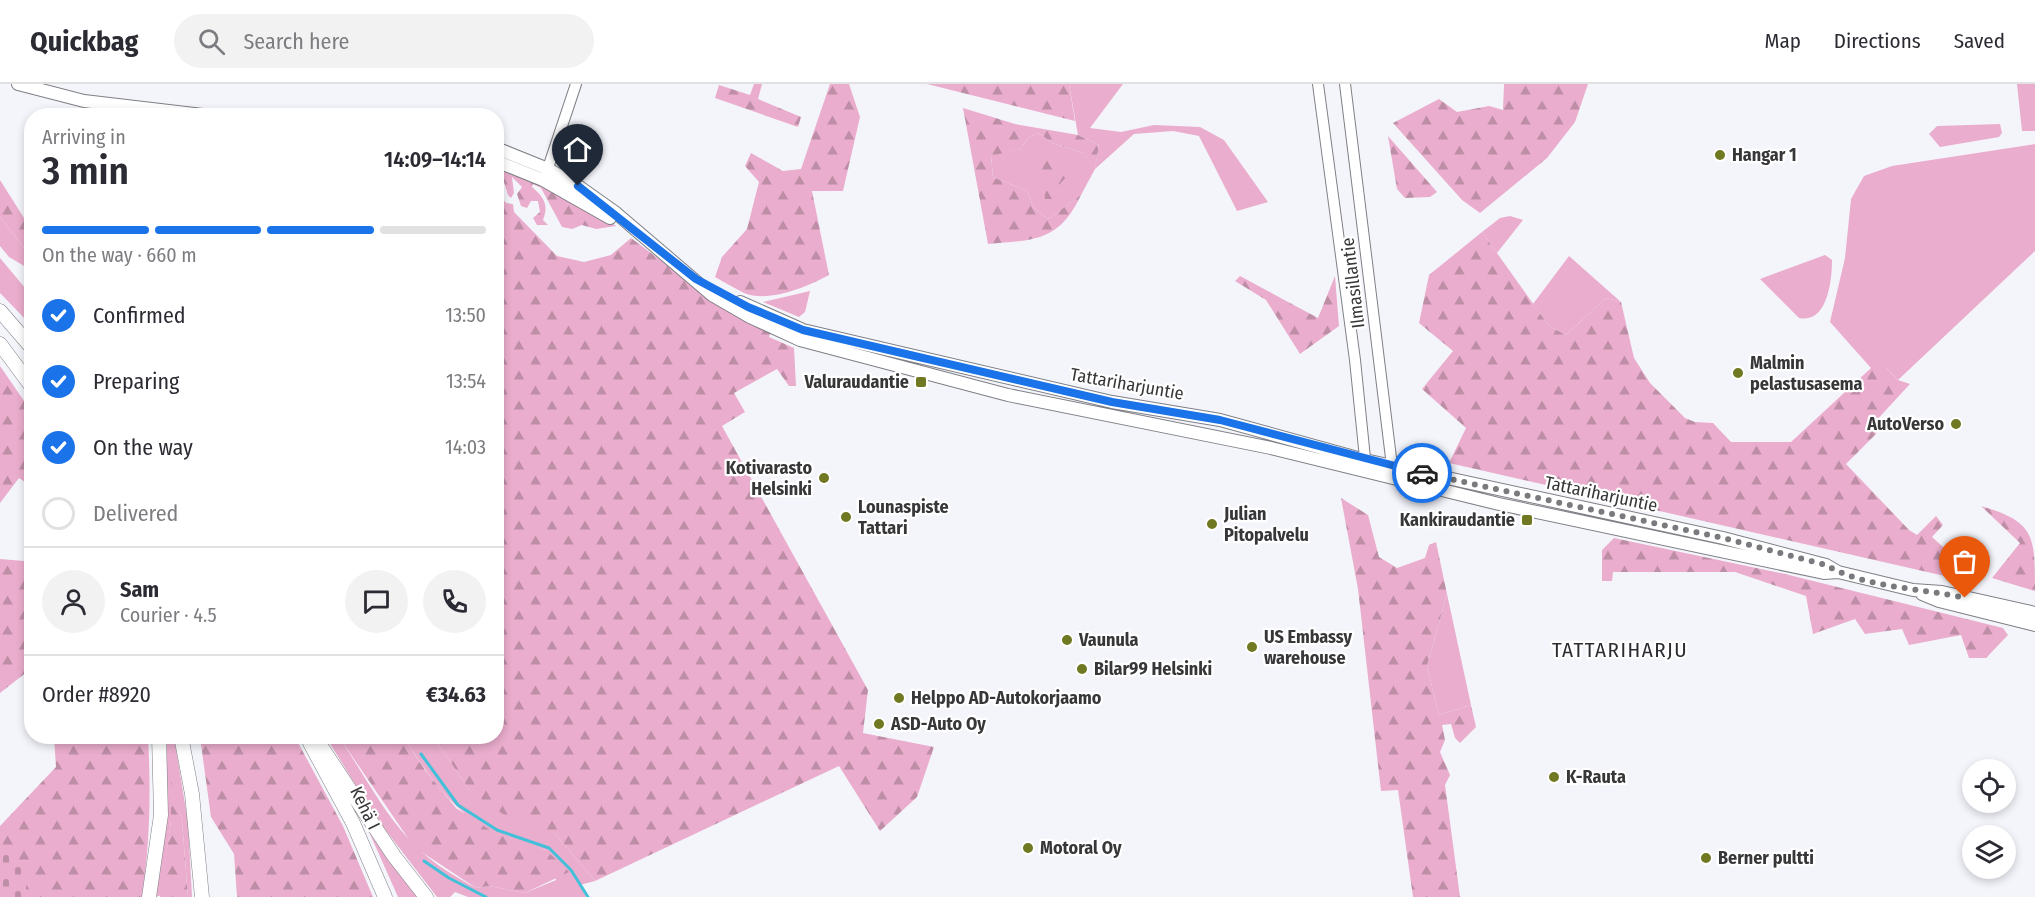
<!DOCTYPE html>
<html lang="en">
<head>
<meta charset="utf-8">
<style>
  :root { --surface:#fff; --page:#f2f2f3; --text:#2b2b33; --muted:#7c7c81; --line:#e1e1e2; --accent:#1a73e8 }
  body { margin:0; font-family:"Fira Sans Condensed",sans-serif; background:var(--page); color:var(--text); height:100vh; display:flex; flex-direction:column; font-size:22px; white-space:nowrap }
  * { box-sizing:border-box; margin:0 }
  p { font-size:20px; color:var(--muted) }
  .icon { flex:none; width:33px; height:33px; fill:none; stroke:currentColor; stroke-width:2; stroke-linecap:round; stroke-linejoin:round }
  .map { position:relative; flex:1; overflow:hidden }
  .panel { position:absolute; left:24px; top:24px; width:480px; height:636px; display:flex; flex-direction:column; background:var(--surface); border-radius:24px; box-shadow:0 3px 9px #0003 }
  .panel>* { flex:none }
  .buttons { position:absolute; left:1962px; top:675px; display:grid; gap:12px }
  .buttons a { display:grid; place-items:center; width:54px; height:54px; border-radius:50%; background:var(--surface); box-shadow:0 3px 9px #0003; font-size:30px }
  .pin { position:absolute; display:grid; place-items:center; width:51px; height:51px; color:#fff; margin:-62px -26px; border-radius:50% 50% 50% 0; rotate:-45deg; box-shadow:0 0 6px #0007 }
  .pin .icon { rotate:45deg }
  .courier { position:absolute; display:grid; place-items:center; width:60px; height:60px; margin:-30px; border:4px solid #1a73e8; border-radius:50%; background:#fff; color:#222; box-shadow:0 2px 8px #0007 }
  .headline em { font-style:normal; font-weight:600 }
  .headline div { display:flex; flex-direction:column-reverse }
  .headline { display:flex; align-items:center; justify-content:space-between; height:102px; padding:0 18px }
  h1 { font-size:39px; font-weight:600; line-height:45px }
  .bar { display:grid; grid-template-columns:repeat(4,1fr); gap:9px 6px; align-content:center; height:72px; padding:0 18px }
  .bar i { height:8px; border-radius:4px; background:var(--line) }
  .bar .on { background:var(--accent) }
  .bar p { grid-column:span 4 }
  .line { display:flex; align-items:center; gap:15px; padding:0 18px; border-top:2px solid var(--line) }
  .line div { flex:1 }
  .round { display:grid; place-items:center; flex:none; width:63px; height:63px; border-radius:32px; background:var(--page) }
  ol { padding:0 18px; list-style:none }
  li { display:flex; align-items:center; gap:18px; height:66px }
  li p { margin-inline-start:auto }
  li .icon { padding:6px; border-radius:50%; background:var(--accent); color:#fff; stroke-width:4 }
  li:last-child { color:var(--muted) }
  li i { width:33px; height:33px; border:3px solid var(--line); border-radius:50% }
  header { display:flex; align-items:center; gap:36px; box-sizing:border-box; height:84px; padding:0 30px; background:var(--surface); border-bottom:2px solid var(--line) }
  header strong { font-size:28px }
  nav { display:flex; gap:33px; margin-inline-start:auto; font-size:21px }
  .search { width:420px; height:54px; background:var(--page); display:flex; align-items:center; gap:15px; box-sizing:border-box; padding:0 21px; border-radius:33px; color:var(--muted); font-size:22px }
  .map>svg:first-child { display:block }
</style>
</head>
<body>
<header>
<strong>Quickbag</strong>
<div class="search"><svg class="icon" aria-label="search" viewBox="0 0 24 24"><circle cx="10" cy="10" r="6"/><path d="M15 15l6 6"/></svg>Search here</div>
<nav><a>Map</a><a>Directions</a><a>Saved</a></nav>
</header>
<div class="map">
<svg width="2035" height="813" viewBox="0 0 2035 813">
  <defs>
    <pattern id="forest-firs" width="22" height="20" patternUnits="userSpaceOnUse" patternTransform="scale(1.5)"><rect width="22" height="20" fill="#eaadcd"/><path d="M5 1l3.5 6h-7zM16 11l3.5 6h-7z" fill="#be8ea7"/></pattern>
    <pattern id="cemetery-stones" width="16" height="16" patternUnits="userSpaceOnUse" patternTransform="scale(1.5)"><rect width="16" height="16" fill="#eaadcd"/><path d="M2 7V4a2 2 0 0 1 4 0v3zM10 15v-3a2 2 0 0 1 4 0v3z" fill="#be8ea7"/></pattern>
  </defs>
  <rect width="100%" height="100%" fill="#f4f5fb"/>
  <!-- green -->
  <path fill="#eaadcd" d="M1069 0H1123L1090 44 1121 48 1154 41 1200 43 1224 56 1268 118 1237 127 1199 52 1173 47 1134 50 1095 85 1081 111 1048 135 1034 124 1027 107 993 93 991 71 1020 65 1029 53 1039 49 1052 59 1083 69 1095 84 1099 61 1078 51Z
    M2017 0H2035V47H2022Z
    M2000 40 2002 49 1999 53 1940 63 1929 50 1937 42Z
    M2035 60V167L1898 296 1886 284H1871L1830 238 1845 174 1851 115 1864 92 1892 82Z
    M1510 132 1523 136 1497 169 1482 148 1500 134Z
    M0 133 31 173V186L9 173 0 162Z
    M1825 171 1832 176C1832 195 1828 240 1799 234L1760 195Z
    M1569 172 1621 218 1606 214 1566 251 1549 242 1533 220Z
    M0 174 31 211V241L0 209Z
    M810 207 805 228 799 233 763 218Z
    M1447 510 1471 621 1439 631 1427 582Z
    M167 653H174L188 738 192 813H188L182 736 171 700V737L161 811 156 813 167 718Z
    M326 653H339C360 684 381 724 406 752 425 775 451 790 476 804L489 802 525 809 556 796 546 766C530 761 513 758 498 751 454 730 429 692 403 653H433L471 708 556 751 595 797 580 801 586 813H468L455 808 450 813H437L374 731Z
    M362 732 422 813H398Z"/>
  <!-- forest -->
  <path fill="url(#forest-firs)" d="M754 0H762L758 15 801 33 798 43 715 14 719 1 750 11Z
    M830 0H849L860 33 843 107H812L829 191C807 203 769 219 744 209 734 204 724 198 715 193L722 173 747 145 759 98 745 82 751 69 783 87 801 85Z
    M927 0H1069L1075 37Z
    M1504 0H1588L1575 38 1547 74 1480 129 1462 116 1393 39 1439 15 1457 28 1489 22 1503 26Z
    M963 24 1015 40 1078 51 1099 61 1095 85 1083 69 1052 59 1039 49 1029 53 1020 65 991 72 993 93 1027 107 1034 124 1048 135 1081 111C1059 158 1034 156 988 160Z
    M1388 52 1437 108 1430 113 1405 114 1397 105Z
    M1043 64 1069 90 1057 103 1055 115H1045L1043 97 1047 91 1033 75Z
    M500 85 526 96 541 98 581 119 616 142 596 145 582 141 572 145 562 143 541 104 533 100 532 103C544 113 549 121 543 136L548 141H537L533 134 540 128 538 117H531L527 124 521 122 517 110 522 103 512 93 514 109 511 114 508 111Z
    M0 96 31 145V173L0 133Z
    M497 112 503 115 506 119 513 120 514 128 557 172 584 178 611 171 631 154 695 202 771 246 769 253 794 264 796 302H789L777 285 734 309 745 328 722 342 868 606 863 649 934 663 917 713 880 747 839 682 595 797 556 751 503 730 471 708 433 653 496 652Z
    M1482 148 1549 242 1566 251 1606 214 1621 218 1634 274 1650 299 1685 334 1695 338 1713 339 1731 358H1791L1871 284H1886L1898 296 1910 300 1874 339 1876 350 1846 380 1909 446 1917 451 1936 432 1943 441 1932 453 1976 493 1971 498 1449 379 1466 344 1422 305 1453 267 1419 239 1429 191Z
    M1240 192 1318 234 1335 192 1339 242 1300 270 1266 216 1235 197Z
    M0 282 31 327V402L19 394 0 419Z
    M1341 414 1368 431 1379 473 1397 484 1425 474 1429 461 1436 458 1447 510 1427 582 1439 631 1471 621 1476 643 1460 659 1455 654 1451 640 1442 641 1445 656 1440 668 1450 691 1445 701 1460 813H1413L1398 706 1381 707 1358 505Z
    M1981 422C2035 438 2035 451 2035 507L1992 494 2020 459Z
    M1614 454 1785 490 2003 544 2008 551 1986 574H1969L1961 551 1909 561 1902 545 1865 550 1855 535 1813 550 1806 512 1735 488H1613L1612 497H1602V466Z
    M0 475 24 477 31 485 32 584 0 609Z
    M54 653H148C151 707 150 759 142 813H25L0 766V742L56 683Z
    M200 653H295L343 742 373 813H237L234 770 211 733Z
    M339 653H403L425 686 456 724 498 751 546 766 569 788 525 809 489 802 476 804 414 763Z
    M171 697 182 736 188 813H160L171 737Z"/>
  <!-- cemetery -->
  <path fill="url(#cemetery-stones)" d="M0 766 28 785 25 813H0Z"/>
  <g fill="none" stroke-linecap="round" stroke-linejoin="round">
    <!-- stream -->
    <path stroke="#42c0d9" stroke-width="3" d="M421 670 458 721 497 746 549 764 571 786 588 813
      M424 777 449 794 486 813"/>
    <!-- secondary casing -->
    <g stroke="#7f8086" stroke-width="12">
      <path id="secondary" d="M1318 0 1355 276 1366 384
        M1345 0 1393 390
        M545 93 576 0"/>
    </g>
    <!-- primary casing -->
    <g stroke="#7f8086" stroke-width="14">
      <path id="primary" d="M18 0 84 17 211 32
        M496 64 548 85 578 102 616 129 712 211 750 233 800 256 1008 311 1271 364 1499 420 1824 489 1838 488 1913 506 1942 508 2035 529
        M496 77 543 96 610 134
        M740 218 803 246 1112 318 1220 336 1365 376 1723 454 1826 481 1838 488
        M1922 510 1939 517 2035 541"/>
    </g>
    <!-- highway casing -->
    <g stroke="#7f8086" stroke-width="15">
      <path id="highway" d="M0 227 32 264
        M0 260 32 303
        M181 652 192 710 202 813
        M314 652 394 772 426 813
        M310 659 353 739 385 813
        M149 813 161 731 159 652"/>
    </g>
    <!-- secondary -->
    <use href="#secondary" stroke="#fff" stroke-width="10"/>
    <!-- primary -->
    <use href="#primary" stroke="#fff" stroke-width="12"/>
    <!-- highway -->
    <use href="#highway" stroke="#fff" stroke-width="14"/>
  </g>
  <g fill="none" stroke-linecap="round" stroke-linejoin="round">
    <!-- done -->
    <path stroke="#797a7d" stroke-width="6" stroke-dasharray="0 10.8" d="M1422 389 1723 454 1826 481C1864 504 1922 504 1965 514"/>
    <!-- route -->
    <path stroke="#1a73e8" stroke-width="8" d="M578 102 696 195 748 223 803 246 1112 318 1220 336 1422 389"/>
  </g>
  <!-- markers -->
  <g fill="#717822" stroke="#fff" stroke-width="2">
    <circle cx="1720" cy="71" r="6"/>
    <circle cx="1738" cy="289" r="6"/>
    <rect x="915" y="292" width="12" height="12" rx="3"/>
    <circle cx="1956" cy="340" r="6"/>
    <circle cx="824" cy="394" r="6"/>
    <circle cx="846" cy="433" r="6"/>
    <rect x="1521" y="430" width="12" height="12" rx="3"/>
    <circle cx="1212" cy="440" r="6"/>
    <circle cx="1067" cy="556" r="6"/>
    <circle cx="1252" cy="563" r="6"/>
    <circle cx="1082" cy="585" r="6"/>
    <circle cx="899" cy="614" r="6"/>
    <circle cx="879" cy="640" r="6"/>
    <circle cx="1554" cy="693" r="6"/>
    <circle cx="1028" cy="764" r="6"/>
    <circle cx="1706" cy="774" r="6"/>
  </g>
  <g text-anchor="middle" stroke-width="4.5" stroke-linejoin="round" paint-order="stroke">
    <!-- poi labels -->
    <g font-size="18" font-weight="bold" fill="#373739" stroke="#fff" text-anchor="start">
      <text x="1732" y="77">Hangar 1</text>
      <text x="1750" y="285">Malmin<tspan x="1750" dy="21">pelastusasema</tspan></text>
      <text x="909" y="304" text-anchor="end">Valuraudantie</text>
      <text x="1944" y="346" text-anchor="end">AutoVerso</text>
      <text x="812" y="390" text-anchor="end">Kotivarasto<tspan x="812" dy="21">Helsinki</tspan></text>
      <text x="858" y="429">Lounaspiste<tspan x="858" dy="21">Tattari</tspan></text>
      <text x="1224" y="436">Julian<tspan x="1224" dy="21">Pitopalvelu</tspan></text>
      <text x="1515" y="442" text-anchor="end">Kankiraudantie</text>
      <text x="1264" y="559">US Embassy<tspan x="1264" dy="21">warehouse</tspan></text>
      <text x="1079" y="562">Vaunula</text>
      <text x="1094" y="591">Bilar99 Helsinki</text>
      <text x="911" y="620">Helppo AD-Autokorjaamo</text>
      <text x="891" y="646">ASD-Auto Oy</text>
      <text x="1566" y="699">K-Rauta</text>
      <text x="1040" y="770">Motoral Oy</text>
      <text x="1718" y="780">Berner pultti</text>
    </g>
    <!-- street labels -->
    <g font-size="18" fill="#373739" stroke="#fff">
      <text transform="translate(1353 199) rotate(-97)" y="6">Ilmasillantie</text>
      <text transform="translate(1127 300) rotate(10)" y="6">Tattariharjuntie</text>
      <text transform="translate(1601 410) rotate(12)" y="6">Tattariharjuntie</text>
      <text transform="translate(365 724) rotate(64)" y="6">Kehä I</text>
    </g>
    <!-- quarter labels -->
    <g font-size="21" letter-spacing="1.5" fill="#2c2d32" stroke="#fff">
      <text x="1620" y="573">TATTARIHARJU</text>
    </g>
  </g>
</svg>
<div class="buttons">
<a><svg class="icon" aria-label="locate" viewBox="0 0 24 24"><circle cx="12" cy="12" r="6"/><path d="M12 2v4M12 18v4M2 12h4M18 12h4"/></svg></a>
<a><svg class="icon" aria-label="layers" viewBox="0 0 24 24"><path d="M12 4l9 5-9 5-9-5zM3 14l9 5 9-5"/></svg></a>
</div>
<div class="pin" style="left:1965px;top:514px;background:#ea580c"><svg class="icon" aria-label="bag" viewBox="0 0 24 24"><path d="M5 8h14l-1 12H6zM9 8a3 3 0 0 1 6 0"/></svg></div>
<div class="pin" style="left:578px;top:102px;background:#1f2937"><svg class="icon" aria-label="home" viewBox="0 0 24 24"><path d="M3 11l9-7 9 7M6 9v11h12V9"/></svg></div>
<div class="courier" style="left:1422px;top:389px"><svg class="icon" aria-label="car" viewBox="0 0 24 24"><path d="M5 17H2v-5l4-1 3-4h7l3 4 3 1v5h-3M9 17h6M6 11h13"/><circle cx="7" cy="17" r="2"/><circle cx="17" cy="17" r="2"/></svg></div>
<section class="panel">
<div class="headline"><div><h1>3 min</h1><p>Arriving in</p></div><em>14:09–14:14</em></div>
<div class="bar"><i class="on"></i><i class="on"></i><i class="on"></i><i></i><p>On the way · 660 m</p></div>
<ol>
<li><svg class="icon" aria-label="check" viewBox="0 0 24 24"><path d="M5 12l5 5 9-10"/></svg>Confirmed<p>13:50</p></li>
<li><svg class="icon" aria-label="check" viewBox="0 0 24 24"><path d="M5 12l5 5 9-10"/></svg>Preparing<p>13:54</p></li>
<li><svg class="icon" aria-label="check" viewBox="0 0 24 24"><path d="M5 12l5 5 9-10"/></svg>On the way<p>14:03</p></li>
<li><i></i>Delivered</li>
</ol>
<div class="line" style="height:108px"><a class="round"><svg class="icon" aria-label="person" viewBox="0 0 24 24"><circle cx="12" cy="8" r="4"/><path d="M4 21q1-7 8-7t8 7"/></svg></a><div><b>Sam</b><p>Courier · 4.5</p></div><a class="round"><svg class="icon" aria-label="chat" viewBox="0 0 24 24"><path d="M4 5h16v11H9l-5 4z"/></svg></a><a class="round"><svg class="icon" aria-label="phone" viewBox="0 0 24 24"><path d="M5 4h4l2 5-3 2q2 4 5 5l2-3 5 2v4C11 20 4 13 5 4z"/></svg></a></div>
<div class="line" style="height:78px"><div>Order #8920</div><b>€34.63</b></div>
</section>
</div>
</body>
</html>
